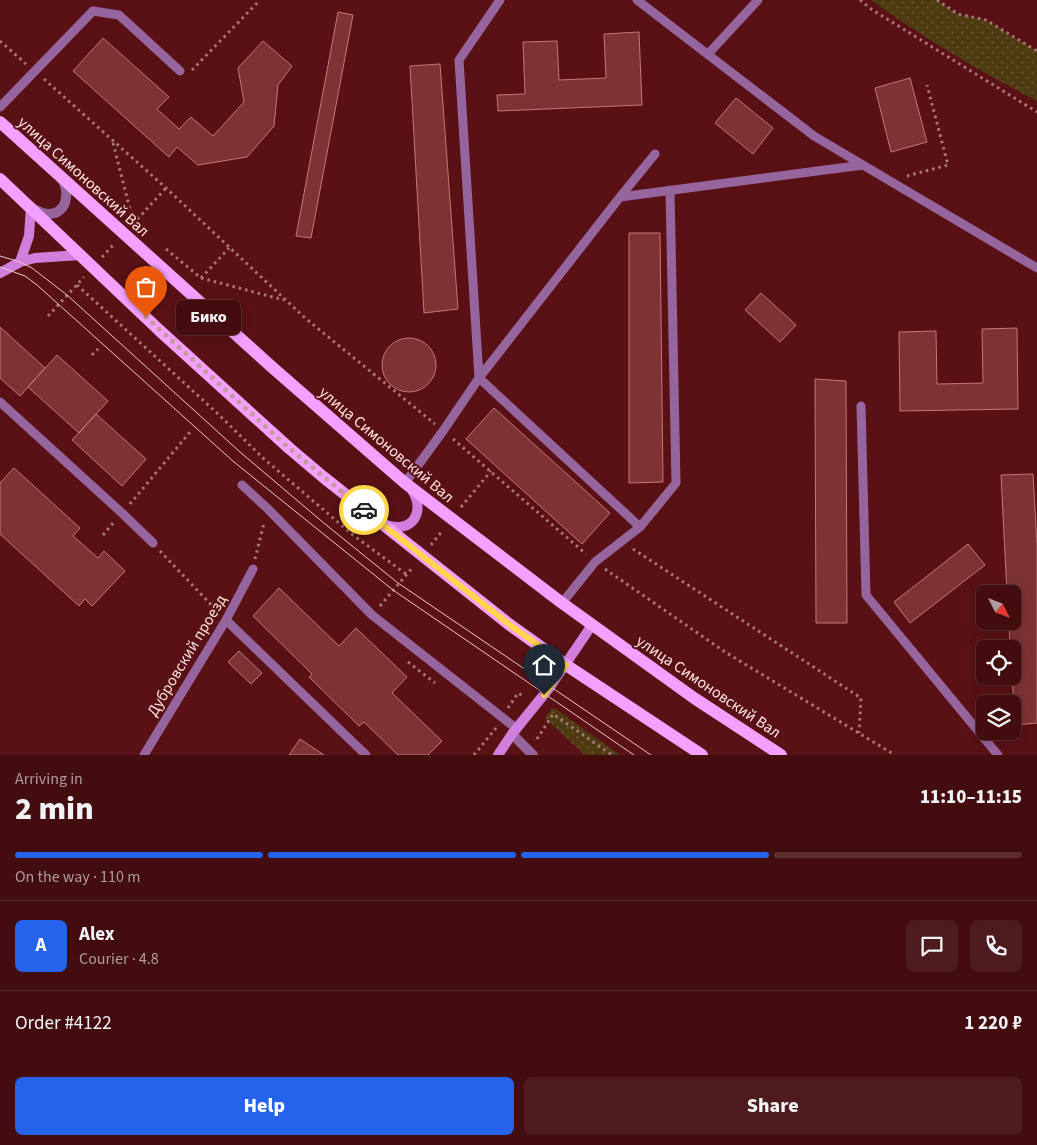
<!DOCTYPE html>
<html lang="en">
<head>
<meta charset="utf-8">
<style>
  :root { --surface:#430d10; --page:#4d1b1e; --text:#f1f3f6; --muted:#af9c9f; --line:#5b2d30; --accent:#2563eb }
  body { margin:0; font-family:"Source Sans 3",sans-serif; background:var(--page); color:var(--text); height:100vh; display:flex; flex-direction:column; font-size:19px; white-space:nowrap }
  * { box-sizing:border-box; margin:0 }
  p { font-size:16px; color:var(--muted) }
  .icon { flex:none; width:28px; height:28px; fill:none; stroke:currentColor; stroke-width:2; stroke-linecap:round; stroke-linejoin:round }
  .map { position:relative; height:755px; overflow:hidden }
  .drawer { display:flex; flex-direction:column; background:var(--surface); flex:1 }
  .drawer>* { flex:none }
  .needle { width:32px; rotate:132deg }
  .buttons { position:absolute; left:976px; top:585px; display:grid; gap:10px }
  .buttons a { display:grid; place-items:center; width:45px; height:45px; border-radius:8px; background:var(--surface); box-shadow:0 2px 12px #0003,0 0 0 1px var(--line); font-size:25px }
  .pin { position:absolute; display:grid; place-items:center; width:42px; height:42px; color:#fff; margin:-51px -21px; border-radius:50% 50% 50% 0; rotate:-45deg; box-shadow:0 0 5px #0007 }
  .pin .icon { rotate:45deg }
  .courier { position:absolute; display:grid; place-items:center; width:50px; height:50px; margin:-25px; border:4px solid #ffd54a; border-radius:50%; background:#fff; color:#222; box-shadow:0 1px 6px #0007 }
  .bubble { position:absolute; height:35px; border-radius:8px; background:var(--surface); box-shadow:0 2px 12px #0003,0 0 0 1px var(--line); font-size:16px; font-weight:800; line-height:35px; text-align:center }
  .head em { font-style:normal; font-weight:800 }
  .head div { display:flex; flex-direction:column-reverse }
  .head { display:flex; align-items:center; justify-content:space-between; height:85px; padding:0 15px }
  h1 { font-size:32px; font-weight:800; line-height:38px }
  .bar { display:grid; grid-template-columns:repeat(4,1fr); gap:8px 5px; align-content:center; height:60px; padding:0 15px }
  .bar i { height:6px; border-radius:4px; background:var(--line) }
  .bar .current { background:var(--accent) }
  .bar p { grid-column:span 4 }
  .line { display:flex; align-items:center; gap:12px; padding:0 15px; border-top:1px solid var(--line) }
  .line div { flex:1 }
  .round { display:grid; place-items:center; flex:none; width:52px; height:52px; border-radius:8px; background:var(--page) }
  .cta { display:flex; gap:10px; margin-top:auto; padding:10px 15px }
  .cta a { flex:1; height:58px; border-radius:8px; background:var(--accent); color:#fff; font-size:20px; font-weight:800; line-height:58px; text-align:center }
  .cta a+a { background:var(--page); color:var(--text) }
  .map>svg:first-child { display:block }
</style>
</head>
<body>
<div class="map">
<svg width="1037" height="755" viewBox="0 0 1037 755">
  <defs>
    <pattern id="green-dots" width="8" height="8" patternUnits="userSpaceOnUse" patternTransform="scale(1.25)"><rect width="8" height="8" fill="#4e3a10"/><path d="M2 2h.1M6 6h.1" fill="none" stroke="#695632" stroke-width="1.8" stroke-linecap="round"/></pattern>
  </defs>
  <rect width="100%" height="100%" fill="#591116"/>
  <!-- green -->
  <path fill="url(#green-dots)" d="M871 0H937L958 14 986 20 1037 51V101C979 71 924 38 871 0Z
    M552 708 556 709 620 755H585L545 718Z"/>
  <!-- building -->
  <path fill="#7d3334" stroke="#c87674" d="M338 12 353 15 311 238 296 236Z
    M639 32 642 105 498 111 497 95 525 94 523 42 557 41 559 80 606 78 604 34Z
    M103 38 169 97 157 109 179 129 191 117 213 136 244 102 238 68 263 41 292 66 278 85 274 126 247 157 198 165 177 147 169 157 73 71Z
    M440 64 458 309 424 313 410 66Z
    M910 78 927 142 891 152 875 88Z
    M736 98 773 128 753 154 715 123Z
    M629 233H660L663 482 629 483Z
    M761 293 796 325 780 342 745 310Z
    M0 327 45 368 20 396 0 378Z
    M1017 328 1018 409 900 411 899 332 936 331 937 384 983 383 982 329Z
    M382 365a27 27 0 1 1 54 0a27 27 0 1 1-54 0Z
    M57 355 108 401 79 433 28 387Z
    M815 379 846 381 847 623H816Z
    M494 408 610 513 582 544 466 439Z
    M96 414 146 459 122 486 72 440Z
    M14 468 80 528 73 536 98 558 104 551 125 571 92 606 85 599 79 606 0 534V483Z
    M1033 474 1037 545V723L1015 725 1012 676V649H1010L1009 621H1012V594H1007L1001 475Z
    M968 544 985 565 910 623 894 602Z
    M279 588 339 646 356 628 407 677 392 693 442 741 428 755H398L364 722 359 726 309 677 312 674 253 616Z
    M239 651 262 673 251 684 228 662Z
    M300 739 324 755H289Z"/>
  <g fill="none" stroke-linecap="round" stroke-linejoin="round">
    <!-- path -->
    <path stroke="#aa787a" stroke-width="3" stroke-dasharray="2.5 4" stroke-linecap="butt" d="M860 0 871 9 1037 112
      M937 0 958 14 986 20 1037 51
      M0 41 26 64
      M192 70 260 0
      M44 79 166 188 305 318 435 424
      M113 143 133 221
      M907 176 948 165 927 85
      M133 224 166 188
      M166 249 201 278 284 300
      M102 257 115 243
      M201 278 229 248
      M77 285 217 413 263 458 353 535 406 574
      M48 316 84 277
      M92 355 98 349
      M453 439 586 554
      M130 504 190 432
      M461 507 491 471
      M103 535 114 522
      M431 545 443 530
      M633 549 861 698 859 733
      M160 551 218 612
      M255 559 264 523
      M605 569 725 652 895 755
      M380 606 413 567
      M408 662 435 683
      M508 708 518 693 523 696
      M537 739 553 714 612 755
      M474 755 496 728"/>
    <!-- lane -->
    <path stroke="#96659e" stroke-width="9" d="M637 0 814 136 1037 268
      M708 54 758 0
      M0 107 93 11 119 15 180 71
      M620 197 655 154
      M0 402 122 513 153 543
      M861 406 866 595 998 755
      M405 483 443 431 479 378 459 60 500 0
      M242 485 267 508 372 615 517 729
      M640 527 676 483 670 190
      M562 603 595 562 640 527 479 378 620 197 863 165
      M226 620 366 755
      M144 755 226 620 253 569"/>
    <!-- street -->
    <path stroke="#96659e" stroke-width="10" d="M34 209C59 224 74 202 62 178
      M512 734 533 755"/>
    <!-- secondary -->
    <path stroke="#d080dc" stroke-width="10" d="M20 262 29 236 31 207
      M0 273 20 262 35 258 80 255
      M386 525C412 534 426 512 412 490
      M498 755 512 734 550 687 592 625"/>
    <!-- primary -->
    <path stroke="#f3a0ff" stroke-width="12" d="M0 122 273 368 405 483 562 603 694 698 781 755
      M0 179 159 330 289 448 322 476 510 625 566 665 702 755"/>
    <!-- tram -->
    <path stroke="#ebcac9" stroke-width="1" d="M0 256 20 262 32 268 67 295 240 452 325 524 398 583 651 755
      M0 267 25 276 37 285 234 462 393 590 634 755"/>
  </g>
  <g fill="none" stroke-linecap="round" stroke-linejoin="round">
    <!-- done -->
    <path stroke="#c59a9a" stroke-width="5" stroke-dasharray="0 9" d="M146 317 289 448 364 510"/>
    <!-- route -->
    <path stroke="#ffd54a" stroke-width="6" d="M364 510 510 625 566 665 544 695"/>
  </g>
  <g text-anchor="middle" stroke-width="4" stroke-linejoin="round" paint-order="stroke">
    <!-- street labels -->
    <g font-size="16" fill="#ffe3e1" stroke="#591116">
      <text transform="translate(84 176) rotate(42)" y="6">улица Симоновский Вал</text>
      <text transform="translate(387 444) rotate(40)" y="6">улица Симоновский Вал</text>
      <text transform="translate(186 655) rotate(-59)" y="6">Дубровский проезд</text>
      <text transform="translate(709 686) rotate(34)" y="6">улица Симоновский Вал</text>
    </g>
  </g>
</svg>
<div class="buttons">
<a><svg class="needle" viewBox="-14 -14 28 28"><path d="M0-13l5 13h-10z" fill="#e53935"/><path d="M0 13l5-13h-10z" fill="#af9c9f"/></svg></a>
<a><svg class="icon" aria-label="locate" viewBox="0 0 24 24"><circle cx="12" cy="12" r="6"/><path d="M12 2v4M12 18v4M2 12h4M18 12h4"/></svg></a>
<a><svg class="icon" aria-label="layers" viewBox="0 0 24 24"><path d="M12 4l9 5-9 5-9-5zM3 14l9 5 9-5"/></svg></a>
</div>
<div class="pin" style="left:146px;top:317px;background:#ea580c"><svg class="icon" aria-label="bag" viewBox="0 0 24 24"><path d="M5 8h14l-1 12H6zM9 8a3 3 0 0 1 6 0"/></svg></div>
<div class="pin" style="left:544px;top:695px;background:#1f2937"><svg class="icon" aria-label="home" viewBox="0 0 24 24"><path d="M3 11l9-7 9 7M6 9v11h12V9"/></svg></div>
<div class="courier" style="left:364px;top:510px"><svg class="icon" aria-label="car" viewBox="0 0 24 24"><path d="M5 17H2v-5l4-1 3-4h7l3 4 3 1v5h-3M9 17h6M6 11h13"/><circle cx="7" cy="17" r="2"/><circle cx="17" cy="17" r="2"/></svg></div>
<div class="bubble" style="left:176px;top:300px;width:65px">Бико</div>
</div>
<section class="drawer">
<div class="head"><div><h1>2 min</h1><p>Arriving in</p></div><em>11:10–11:15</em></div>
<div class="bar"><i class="current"></i><i class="current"></i><i class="current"></i><i></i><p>On the way · 110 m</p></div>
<div class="line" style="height:90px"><b class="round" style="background:var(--accent);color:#fff">A</b><div><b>Alex</b><p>Courier · 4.8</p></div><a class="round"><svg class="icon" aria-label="chat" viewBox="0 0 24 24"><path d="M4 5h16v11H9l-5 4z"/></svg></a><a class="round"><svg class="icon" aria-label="phone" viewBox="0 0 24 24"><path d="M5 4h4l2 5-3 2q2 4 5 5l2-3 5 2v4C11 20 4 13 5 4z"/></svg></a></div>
<div class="line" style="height:65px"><div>Order #4122</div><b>1 220 ₽</b></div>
<div class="cta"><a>Help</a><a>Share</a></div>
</section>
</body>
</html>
